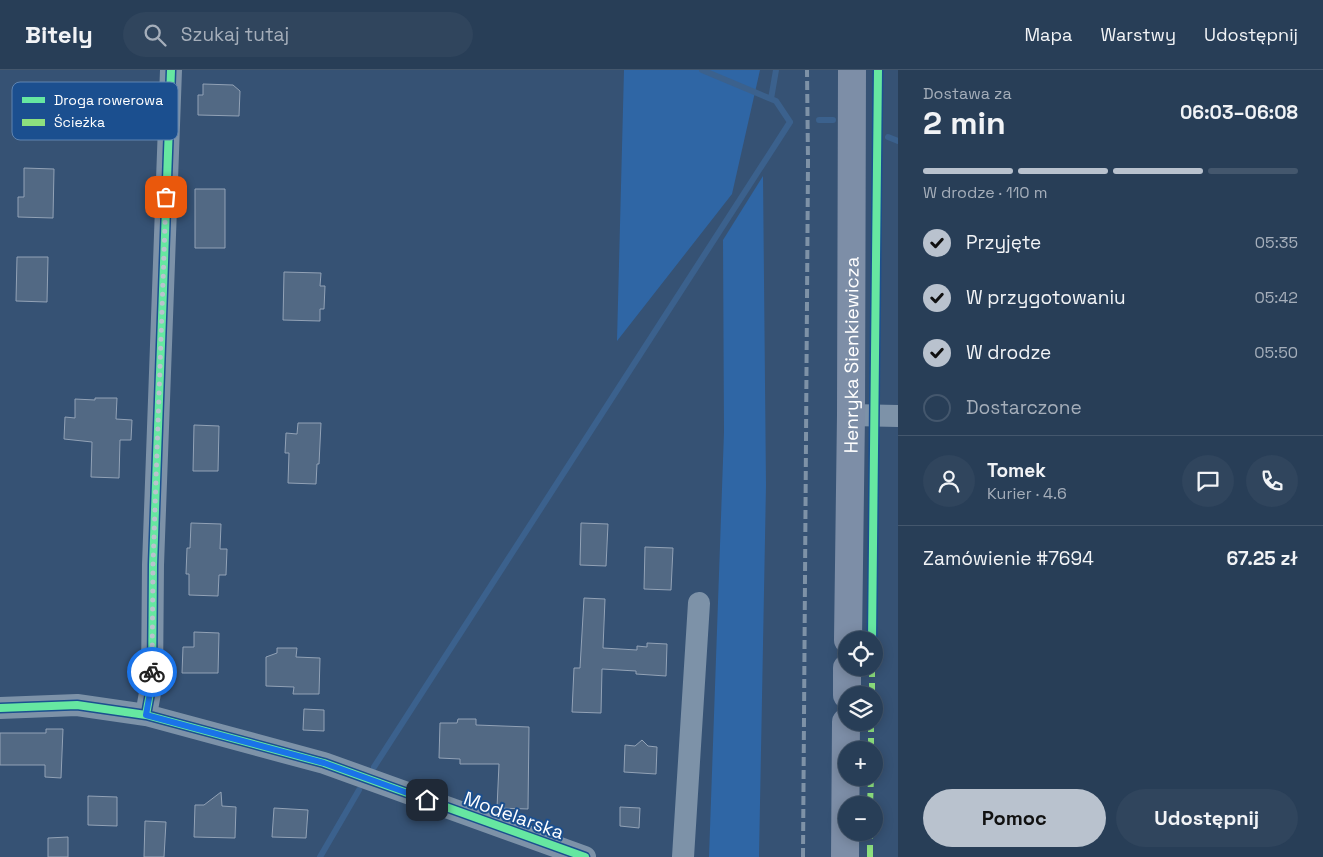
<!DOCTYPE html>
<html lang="pl">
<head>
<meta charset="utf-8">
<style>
  :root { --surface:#283e57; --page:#30455d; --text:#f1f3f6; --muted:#a5aeba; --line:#44576d; --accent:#b9c2ce }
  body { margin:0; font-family:"Space Grotesk",sans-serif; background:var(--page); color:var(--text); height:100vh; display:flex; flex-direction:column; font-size:19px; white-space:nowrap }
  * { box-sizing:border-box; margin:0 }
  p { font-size:16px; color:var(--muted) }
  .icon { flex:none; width:28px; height:28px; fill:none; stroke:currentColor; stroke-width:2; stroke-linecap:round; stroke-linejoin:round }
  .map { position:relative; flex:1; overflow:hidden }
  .side { display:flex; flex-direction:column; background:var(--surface); width:425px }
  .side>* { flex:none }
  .tools { position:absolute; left:838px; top:561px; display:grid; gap:10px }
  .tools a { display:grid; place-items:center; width:45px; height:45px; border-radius:50%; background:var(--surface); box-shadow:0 2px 12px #0003,0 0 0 1px var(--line); font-size:25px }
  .pin { position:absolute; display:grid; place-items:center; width:42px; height:42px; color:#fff; margin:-21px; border-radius:10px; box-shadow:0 2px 8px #0006 }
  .courier { position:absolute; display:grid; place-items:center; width:50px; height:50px; margin:-25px; border:4px solid #1a73e8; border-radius:50%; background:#fff; color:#222; box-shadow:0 1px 6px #0007 }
  .head em { font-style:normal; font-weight:800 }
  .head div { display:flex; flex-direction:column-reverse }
  .head { display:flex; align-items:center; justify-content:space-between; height:85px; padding:0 25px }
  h1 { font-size:32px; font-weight:800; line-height:38px }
  .bar { display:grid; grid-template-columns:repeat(4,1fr); gap:8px 5px; align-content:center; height:60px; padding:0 25px }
  .bar i { height:6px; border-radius:4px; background:var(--line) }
  .bar .selected { background:var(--accent) }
  .bar p { grid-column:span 4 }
  .line { display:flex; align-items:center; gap:12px; padding:0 25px; border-top:1px solid var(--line) }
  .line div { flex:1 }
  .round { display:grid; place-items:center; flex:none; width:52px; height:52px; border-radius:26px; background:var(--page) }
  ol { padding:0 25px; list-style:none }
  li { display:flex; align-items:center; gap:15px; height:55px }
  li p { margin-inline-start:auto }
  li .icon { padding:5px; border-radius:50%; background:var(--accent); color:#111; stroke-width:4 }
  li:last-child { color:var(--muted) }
  li i { width:28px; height:28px; border:2px solid var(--line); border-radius:50% }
  .primary-button { display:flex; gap:10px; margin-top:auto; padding:10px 25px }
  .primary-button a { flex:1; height:58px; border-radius:30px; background:var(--accent); color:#111; font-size:20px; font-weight:800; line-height:58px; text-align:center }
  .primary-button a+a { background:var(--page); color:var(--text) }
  header { display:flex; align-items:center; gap:30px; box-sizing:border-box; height:70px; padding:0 25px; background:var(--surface); border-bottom:1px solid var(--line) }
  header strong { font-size:24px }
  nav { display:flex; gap:28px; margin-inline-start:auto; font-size:18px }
  .search { width:350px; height:45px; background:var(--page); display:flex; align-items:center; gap:12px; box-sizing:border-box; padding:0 18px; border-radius:28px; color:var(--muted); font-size:19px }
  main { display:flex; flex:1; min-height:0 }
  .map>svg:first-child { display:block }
</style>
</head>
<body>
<header>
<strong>Bitely</strong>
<div class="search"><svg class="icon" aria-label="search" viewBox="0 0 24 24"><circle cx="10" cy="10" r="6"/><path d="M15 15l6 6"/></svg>Szukaj tutaj</div>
<nav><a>Mapa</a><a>Warstwy</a><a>Udostępnij</a></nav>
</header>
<main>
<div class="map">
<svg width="898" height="787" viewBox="0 0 898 787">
  <rect width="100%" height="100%" fill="#365274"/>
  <!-- green -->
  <path fill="#2f66a5" d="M624 0H760L732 124 617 271Z
    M763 106 766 415 759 787H709L724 362 723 170Z"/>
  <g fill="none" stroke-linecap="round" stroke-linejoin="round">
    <!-- stream -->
    <path stroke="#3b618d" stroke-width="6" d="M702 0 776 31 790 52
      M771 29 776 0
      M819 50H833
      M888 67 898 71
      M374 697 790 52
      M320 787 359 720"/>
  </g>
  <!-- building -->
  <path fill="#526984" stroke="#92a2b6" d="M203 14 233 15 240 21 239 46 198 45V25H203Z
    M24 98 54 99 53 148 18 147V127H24Z
    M195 119H225V178H195Z
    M17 187H48L47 232 16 231Z
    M284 202 321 203 320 216H325L324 239H320V251L283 250Z
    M95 328H117L116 349 132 350 131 370H120L119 408 91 407 92 372 64 369 65 347 75 348V329L95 330Z
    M298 353H321L319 394H317L316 414 288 413 289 383H285L286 363 297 364Z
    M194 355 219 356 218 401H193Z
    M191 453 221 454 220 479H227L226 505H219L218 526 189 525V504H186L187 478H190Z
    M581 453 608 454 606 496 580 495Z
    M645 477 673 478 671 520 644 519Z
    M584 528 605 529 603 578 637 580V576L647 577V573L667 574 666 606 636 604V601L602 599 601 643 572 642 574 598H580Z
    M194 562 219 563 218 603H182L183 577H194Z
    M277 578H297L296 587 320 588 319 624H293L294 617 266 616V587L277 583Z
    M304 639 324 640V661L303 660Z
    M458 649H476V655L529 657 528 739 497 738 499 694H460V689L439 688 440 653H457Z
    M46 659H63L61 708 45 707V695H0V663H46Z
    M642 670 648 676 657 677 656 704 624 702 625 675 635 676Z
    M221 722 222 736 236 737 235 768 194 767 195 735H204Z
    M88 726 117 727V756L88 755Z
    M620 737 640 738 639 758 620 756Z
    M274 738 308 740 306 768 272 767Z
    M145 751 166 752 164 787H144Z
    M68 767V787H48V768Z"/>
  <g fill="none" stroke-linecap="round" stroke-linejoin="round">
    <!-- minor -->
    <path stroke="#7d92a8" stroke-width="22" d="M851 345 898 346
      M0 638 77 635 146 645 324 693 585 787
      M146 645 152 612 153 495 171 0
      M683 787 699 533"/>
    <!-- major -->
    <g stroke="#7d8ea7" stroke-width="28">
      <path id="s1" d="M848 570 851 345 852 0"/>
      <path d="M847 625V598"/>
      <path d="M845 787 846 652"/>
    </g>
    <!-- rail -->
    <path stroke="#7e92a7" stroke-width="4" stroke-dasharray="9 4" stroke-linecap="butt" d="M803 787 808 92 807 0"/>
    <!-- quiet -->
    <path stroke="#8de07e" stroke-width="6" stroke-dasharray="12 6" stroke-linecap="butt" d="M872 625V598
      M871 680V652
      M870 735 871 708
      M870 787V762"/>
    <!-- cycleway casing -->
    <g stroke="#1b4f8f" stroke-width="11">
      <path id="cycleway" d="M872 570 878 0
        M0 638 77 635 146 645 324 693 585 787
        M146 645 152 612 153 495 171 0"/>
    </g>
    <!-- cycleway -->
    <use href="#cycleway" stroke="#66e7a1" stroke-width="8"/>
  </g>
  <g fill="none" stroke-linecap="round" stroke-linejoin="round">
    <!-- done -->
    <path stroke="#b9c2ce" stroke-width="5" stroke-dasharray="0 9" d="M152 602 153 495 166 127"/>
    <!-- route -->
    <path stroke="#1a73e8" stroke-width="6" d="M152 602V612L146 645 324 693 427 730"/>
  </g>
  <g text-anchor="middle" stroke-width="4" stroke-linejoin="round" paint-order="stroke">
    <!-- street labels -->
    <g font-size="19" fill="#fff" stroke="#1b4f8f">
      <text dy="7" stroke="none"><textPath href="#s1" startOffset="285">Henryka Sienkiewicza</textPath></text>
      <text transform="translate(514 745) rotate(20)" y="7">Modelarska</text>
    </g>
  </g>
  <!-- legend -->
  <rect x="12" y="12" width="166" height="58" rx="8" fill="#1b4f8f" stroke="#5f84b1" stroke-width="1"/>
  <rect x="22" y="27" width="23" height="6" fill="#66e7a1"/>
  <rect x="22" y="49" width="23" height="7" fill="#8de07e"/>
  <g font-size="14" fill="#fff">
    <text x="54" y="35">Droga rowerowa</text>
    <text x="54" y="57">Ścieżka</text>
  </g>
</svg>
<div class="tools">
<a><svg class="icon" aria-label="locate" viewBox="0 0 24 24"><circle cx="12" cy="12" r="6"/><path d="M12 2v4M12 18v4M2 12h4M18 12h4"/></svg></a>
<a><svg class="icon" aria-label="layers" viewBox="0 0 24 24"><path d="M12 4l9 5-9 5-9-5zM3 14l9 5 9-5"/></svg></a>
<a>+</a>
<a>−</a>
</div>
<div class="pin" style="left:166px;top:127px;background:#ea580c"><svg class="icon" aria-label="bag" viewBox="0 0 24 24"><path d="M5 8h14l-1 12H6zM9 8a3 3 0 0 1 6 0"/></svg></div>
<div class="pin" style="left:427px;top:730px;background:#1f2937"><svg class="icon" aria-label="home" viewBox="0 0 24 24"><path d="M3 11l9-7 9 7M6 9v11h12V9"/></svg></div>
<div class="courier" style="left:152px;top:602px"><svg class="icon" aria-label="bike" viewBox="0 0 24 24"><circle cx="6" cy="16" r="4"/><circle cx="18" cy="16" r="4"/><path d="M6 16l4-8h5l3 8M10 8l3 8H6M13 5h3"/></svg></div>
</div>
<section class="side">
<div class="head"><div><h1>2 min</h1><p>Dostawa za</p></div><em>06:03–06:08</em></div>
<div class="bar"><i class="selected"></i><i class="selected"></i><i class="selected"></i><i></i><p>W drodze · 110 m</p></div>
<ol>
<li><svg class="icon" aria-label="check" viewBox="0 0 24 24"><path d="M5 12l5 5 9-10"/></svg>Przyjęte<p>05:35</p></li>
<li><svg class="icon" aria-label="check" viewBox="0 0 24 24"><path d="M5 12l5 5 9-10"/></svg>W przygotowaniu<p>05:42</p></li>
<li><svg class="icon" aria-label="check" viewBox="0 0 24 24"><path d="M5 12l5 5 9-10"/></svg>W drodze<p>05:50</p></li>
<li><i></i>Dostarczone</li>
</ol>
<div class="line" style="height:90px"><a class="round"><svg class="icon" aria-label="person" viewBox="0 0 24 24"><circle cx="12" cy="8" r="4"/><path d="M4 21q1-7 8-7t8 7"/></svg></a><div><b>Tomek</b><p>Kurier · 4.6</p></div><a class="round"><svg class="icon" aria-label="chat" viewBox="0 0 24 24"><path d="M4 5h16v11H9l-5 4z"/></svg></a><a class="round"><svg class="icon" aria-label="phone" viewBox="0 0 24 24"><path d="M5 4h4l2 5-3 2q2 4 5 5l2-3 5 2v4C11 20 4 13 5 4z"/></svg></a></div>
<div class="line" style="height:65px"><div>Zamówienie #7694</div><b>67.25 zł</b></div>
<div class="primary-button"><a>Pomoc</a><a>Udostępnij</a></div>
</section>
</main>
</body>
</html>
